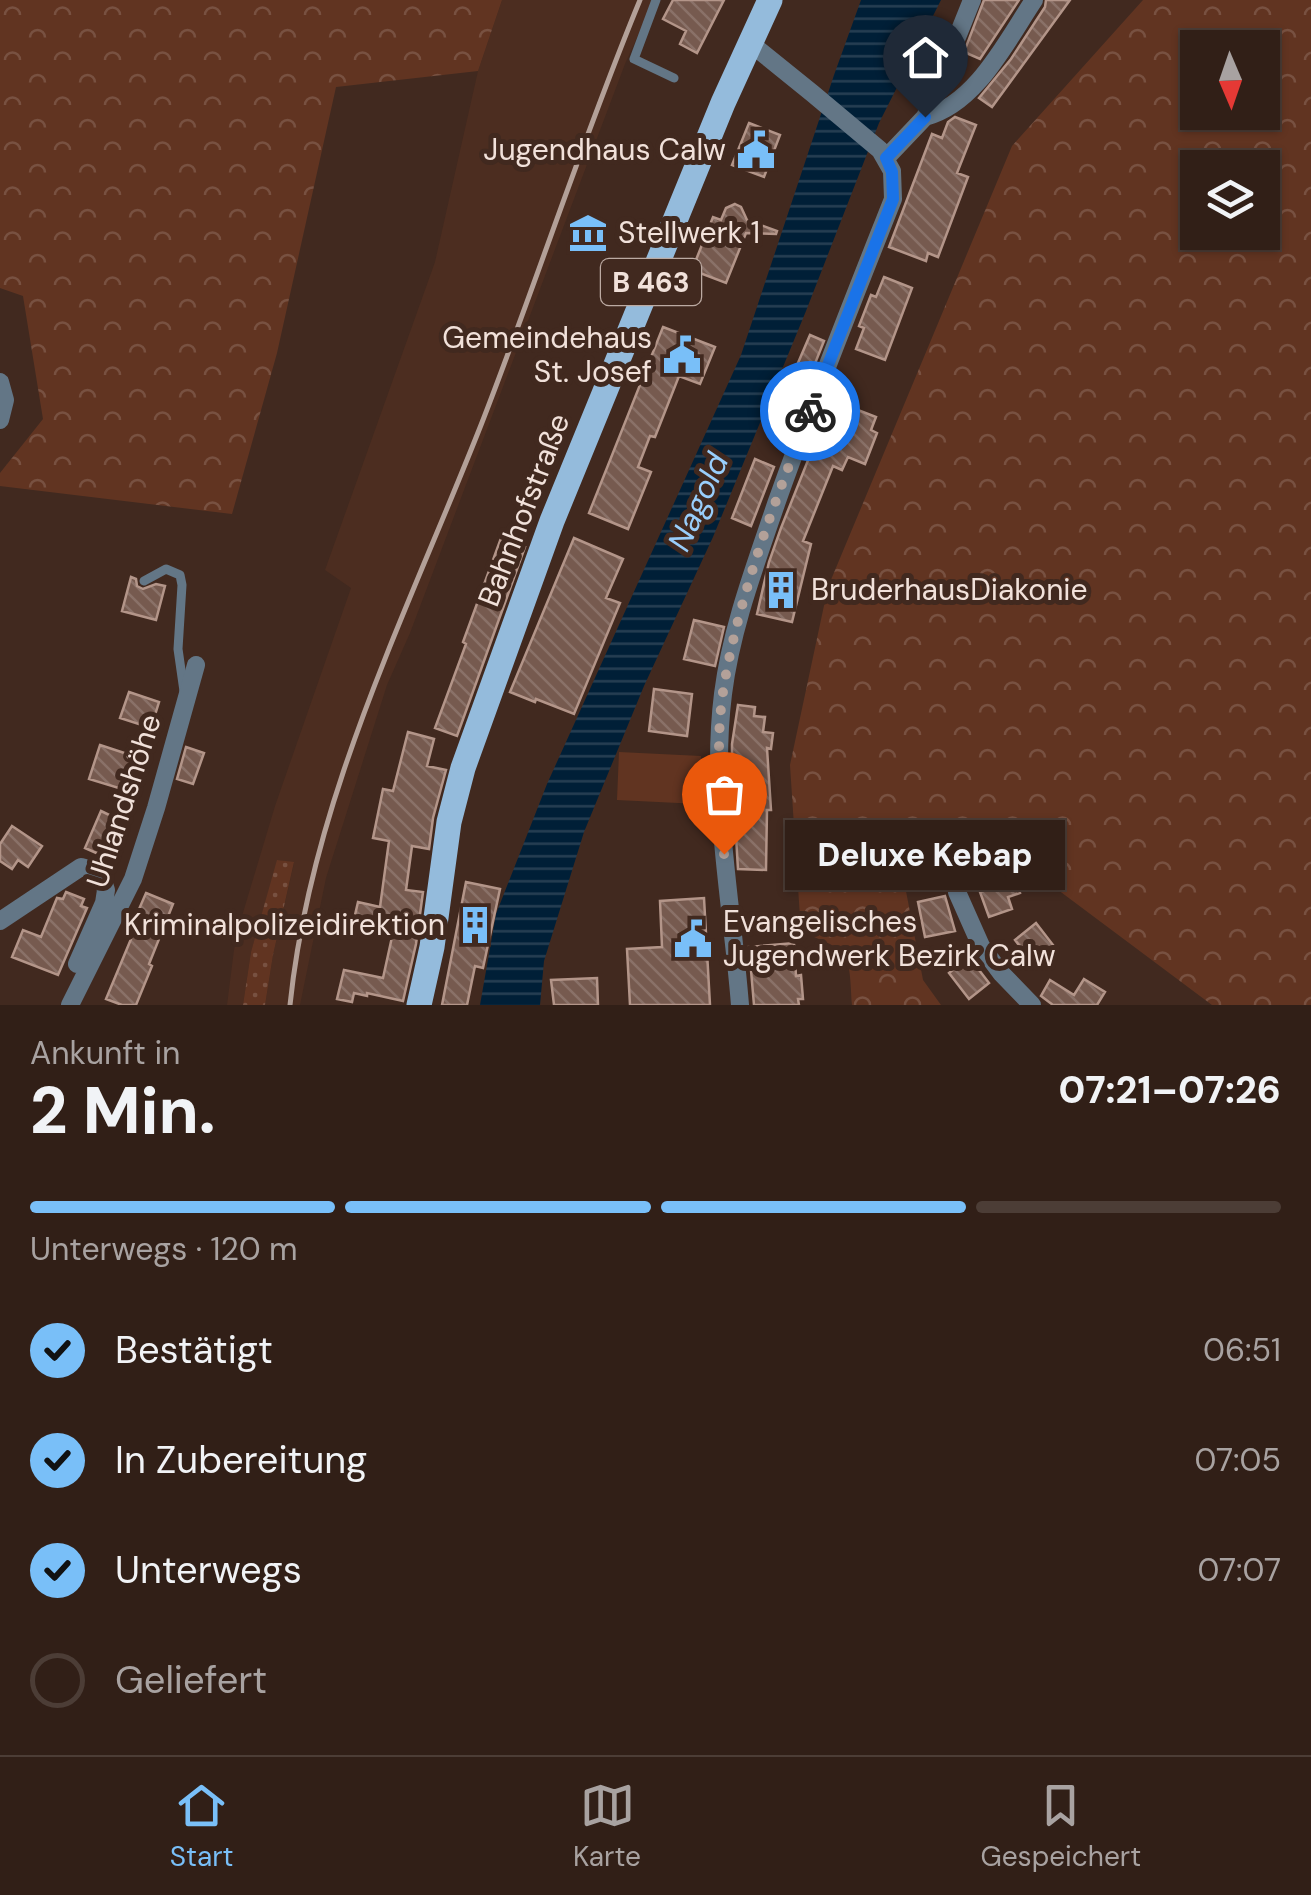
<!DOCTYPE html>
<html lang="de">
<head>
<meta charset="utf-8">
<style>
  :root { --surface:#311f17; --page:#392720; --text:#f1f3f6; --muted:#a8a2a1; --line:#4c3d36; --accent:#79bff8 }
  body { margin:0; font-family:"DM Sans",sans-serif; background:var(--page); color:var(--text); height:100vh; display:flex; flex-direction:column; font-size:38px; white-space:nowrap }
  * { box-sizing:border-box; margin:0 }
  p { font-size:32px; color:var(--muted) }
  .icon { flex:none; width:55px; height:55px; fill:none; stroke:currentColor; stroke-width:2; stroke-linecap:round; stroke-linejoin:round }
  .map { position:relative; height:1005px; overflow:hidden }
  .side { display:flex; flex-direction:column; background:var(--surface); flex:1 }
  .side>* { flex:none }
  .needle { width:65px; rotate:178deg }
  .controls { position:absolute; left:1180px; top:30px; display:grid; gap:20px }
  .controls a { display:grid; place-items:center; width:100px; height:100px; border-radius:0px; background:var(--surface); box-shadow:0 2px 8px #0004,0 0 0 2px var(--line); font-size:50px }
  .pin { position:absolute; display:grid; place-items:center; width:85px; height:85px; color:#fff; margin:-102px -42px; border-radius:50% 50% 50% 0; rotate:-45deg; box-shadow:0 0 10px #0007 }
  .pin .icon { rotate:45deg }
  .courier { position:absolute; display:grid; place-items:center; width:100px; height:100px; margin:-50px; border:8px solid #1a73e8; border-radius:50%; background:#fff; color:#222; box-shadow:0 2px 12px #0007 }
  .bubble { position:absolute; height:70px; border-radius:0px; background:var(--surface); box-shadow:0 2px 8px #0004,0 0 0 2px var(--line); font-size:32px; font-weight:800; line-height:70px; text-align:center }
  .head em { font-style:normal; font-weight:800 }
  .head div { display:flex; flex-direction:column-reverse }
  .head { display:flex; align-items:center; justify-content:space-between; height:170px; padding:0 30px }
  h1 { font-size:65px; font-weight:800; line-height:75px }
  .bar { display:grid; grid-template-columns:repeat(4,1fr); gap:15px 10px; align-content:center; height:120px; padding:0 30px }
  .bar i { height:12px; border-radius:8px; background:var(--line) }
  .bar .on { background:var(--accent) }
  .bar p { grid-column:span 4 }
  ol { padding:0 30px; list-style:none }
  li { display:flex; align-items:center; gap:30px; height:110px }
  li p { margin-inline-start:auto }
  li .icon { padding:10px; border-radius:50%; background:var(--accent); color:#111; stroke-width:4 }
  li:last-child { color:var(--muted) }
  li i { width:55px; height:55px; border:5px solid var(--line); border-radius:50% }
  .tabs { display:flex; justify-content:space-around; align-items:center; height:140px; border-top:2px solid var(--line); background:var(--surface); font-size:28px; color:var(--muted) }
  .tabs a { display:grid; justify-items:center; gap:5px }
  .tabs .on { color:var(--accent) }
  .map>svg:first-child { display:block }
</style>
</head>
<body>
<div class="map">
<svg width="1311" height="1005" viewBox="0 0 1311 1005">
  <defs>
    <pattern id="green-dots" width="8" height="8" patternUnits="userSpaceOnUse" patternTransform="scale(2.5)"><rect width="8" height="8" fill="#613421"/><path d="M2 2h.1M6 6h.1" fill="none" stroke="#785141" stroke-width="1.8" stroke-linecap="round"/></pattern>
    <pattern id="forest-crowns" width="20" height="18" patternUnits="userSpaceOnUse" patternTransform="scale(2.5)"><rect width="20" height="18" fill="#613421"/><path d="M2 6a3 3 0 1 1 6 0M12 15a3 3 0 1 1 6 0" fill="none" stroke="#785141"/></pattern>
    <pattern id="water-rules" width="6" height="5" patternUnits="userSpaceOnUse" patternTransform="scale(2.5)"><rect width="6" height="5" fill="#001f37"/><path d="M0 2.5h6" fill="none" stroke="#263f53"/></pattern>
    <pattern id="building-back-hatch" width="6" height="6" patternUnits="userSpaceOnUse" patternTransform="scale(2.5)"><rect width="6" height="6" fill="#765a4f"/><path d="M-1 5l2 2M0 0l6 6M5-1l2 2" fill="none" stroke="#8a7168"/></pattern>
  </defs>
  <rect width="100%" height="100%" fill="#41291f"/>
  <!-- built -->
  <path fill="#4c2d20" d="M502 0H654L625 64 410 633 387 685 326 878 300 1005H265L273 955 294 863 278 860 251 952 243 1005H227L234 950 242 916 275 806 351 588 325 570 435 262 478 71Z"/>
  <!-- green -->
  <path fill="url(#green-dots)" d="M277 860 294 862 273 955 265 1005H243L251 952Z"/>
  <!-- forest -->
  <path fill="url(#forest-crowns)" fill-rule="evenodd" d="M0 0H502L478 71 336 87 277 353 232 514 0 486V473L43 419 23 296 0 288Z
    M1143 0H1311V1005H1212L990 839 900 860 923 980 941 1005H852C849 953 852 951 801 932L790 765 828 587 1012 146ZM1198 48H1262V112H1198ZM1198 168H1262V232H1198Z"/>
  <!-- pitch -->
  <path fill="#613421" d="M619 752 701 756 699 804 617 800Z"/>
  <!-- water -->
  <path fill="url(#water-rules)" d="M861 0H941L879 123 806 311 713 537 644 686 584 832 544 961 540 1005H480L496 914 547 784 741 355 834 75Z"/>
  <!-- building -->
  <path fill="url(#building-back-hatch)" stroke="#b39589" stroke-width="2.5" d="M673 0H724L697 53 680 44 686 31 663 19Z
    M984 0H1019L980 59 964 52Z
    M1046 0H1070L992 107 979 98 1011 59 1045 7Z
    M955 117 976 125 957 173 968 177 938 257 928 253 926 261 889 247 932 134 942 138 948 122Z
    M749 123 780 135 764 177 732 165Z
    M735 204 741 207 747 220 777 231 776 234 746 233 726 283 692 270 713 217 721 220 726 208Z
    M586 217 600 222 590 250 577 245Z
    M884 277 912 288 885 360 856 349 864 328 859 326 871 295 876 297Z
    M663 327 715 347 700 384 679 376 655 437 650 436 638 467 651 472 628 529 589 513Z
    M810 335 824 341 804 391 789 384Z
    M832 400 876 417 871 430 877 433 865 464 848 457 842 470 833 466 803 541 811 544 792 622 757 614 769 562 781 528Z
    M755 459 774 467 751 526 732 518Z
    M501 538 525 547 457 736 435 728 466 644 463 642Z
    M574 538 623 559 606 598 620 603 574 714 536 699 535 702 510 692Z
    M131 577 136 579 137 586 143 589 156 584 165 586 156 620 122 611Z
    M694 620 724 627 715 666 684 659Z
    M654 689 692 694 687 736 649 731Z
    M129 692 159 702 151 728 120 718Z
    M738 705 755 707 754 716 765 717 763 732 773 733 771 749 767 748 771 810H767L766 870 738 869 732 771V744Z
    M408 732 434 739 427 766 446 770 433 818 429 849 412 846 406 890 423 892 416 944 403 1001 367 993V996L354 993 352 1002 337 999 344 970 383 978 392 937 352 928 358 902 380 907 389 841 373 838 383 789 393 791Z
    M100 745 146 760 135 793 89 779Z
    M186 747 204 753 193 784 177 779Z
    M101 811 126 823 110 859 85 848Z
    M12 826 42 846 28 867 18 860 12 869 0 861V844Z
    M1016 880 1020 893 1008 897 1012 909 989 917 980 892Z
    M466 882 500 889 483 968 475 966 467 1005H442Z
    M66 892 84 899 81 906 87 908 58 975 12 957 23 930 41 937 57 898 63 899Z
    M146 893 173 904 149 964 152 966 136 1005H122L106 999 131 939 127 937Z
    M945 896 955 931 925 937 918 902Z
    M704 898 710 1005H630L627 949 662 947 660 901Z
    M1036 923 1053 945 1032 962 1015 940Z
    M794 943 796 976 801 975 803 999H798L799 1005H754L749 947Z
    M969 957 989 983 969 999 949 973Z
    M597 978 598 1005H554L551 980Z
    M1084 979 1105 992 1097 1005H1053L1041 996 1050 980 1074 995Z"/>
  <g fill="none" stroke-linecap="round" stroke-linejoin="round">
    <!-- lane -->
    <path stroke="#637686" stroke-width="9" d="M656 0 634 59 674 78
      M144 581 166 569 180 575 182 585 178 649 184 691"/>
    <!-- street -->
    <path stroke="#637686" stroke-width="18" d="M925 117C976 104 1006 42 1034 0
      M886 158 925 117 972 0
      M0 382 5 400 0 420
      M957 892 981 946 1001 973 1032 1005
      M0 921 81 867 100 872 106 890 104 903 77 964
      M70 1005 133 879 156 808 196 665
      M740 1005C732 902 710 797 723 694 731 629 755 566 776 504 812 402 853 300 893 199L892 171 880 150 812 93 750 43"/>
    <!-- primary -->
    <path stroke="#94bbdc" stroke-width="25" d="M419 1005 432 947 449 822 463 768 552 521 723 103 770 0"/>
    <!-- rail -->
    <path stroke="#b3a098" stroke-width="5" d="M290 1005C311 801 407 613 481 425 536 284 582 140 640 0"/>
  </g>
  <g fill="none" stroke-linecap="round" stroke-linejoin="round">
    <!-- done -->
    <path stroke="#b3a199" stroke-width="10" stroke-dasharray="0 18" d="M724 854C721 800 715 745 723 692 738 597 775 501 810 411"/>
    <!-- route -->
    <path stroke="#1a73e8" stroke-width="12" d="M810 411 893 199 892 172 886 158 925 117"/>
  </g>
  <!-- icons -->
  <defs>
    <g id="civic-bare" transform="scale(3)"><path d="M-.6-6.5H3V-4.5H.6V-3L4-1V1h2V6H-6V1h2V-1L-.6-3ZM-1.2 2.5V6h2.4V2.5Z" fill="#79bff8" stroke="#41291f" stroke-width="2.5" paint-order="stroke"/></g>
    <g id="museum-bare" transform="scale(3)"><path d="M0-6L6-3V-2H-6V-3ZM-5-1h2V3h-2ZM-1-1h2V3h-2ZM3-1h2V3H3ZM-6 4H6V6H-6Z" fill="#79bff8" stroke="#41291f" stroke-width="2.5" paint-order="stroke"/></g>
    <g id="building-bare" transform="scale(3)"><path d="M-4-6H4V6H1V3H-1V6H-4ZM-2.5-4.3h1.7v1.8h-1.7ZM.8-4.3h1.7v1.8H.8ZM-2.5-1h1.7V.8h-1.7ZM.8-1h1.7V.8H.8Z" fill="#79bff8" stroke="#41291f" stroke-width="2.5" paint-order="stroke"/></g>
  </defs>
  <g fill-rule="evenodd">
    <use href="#civic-bare" x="756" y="150"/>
    <use href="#museum-bare" x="588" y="233"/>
    <use href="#civic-bare" x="682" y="355"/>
    <use href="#building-bare" x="781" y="590"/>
    <use href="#building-bare" x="475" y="925"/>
    <use href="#civic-bare" x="693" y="939"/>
  </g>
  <g text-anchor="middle" stroke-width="10" stroke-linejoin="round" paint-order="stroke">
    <!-- shield labels -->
    <rect fill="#41291f" stroke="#bcaaa2" stroke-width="2.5" x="601" y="259" width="100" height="46" rx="8"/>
    <g font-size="28" font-weight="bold" fill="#f1e1da">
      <text x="651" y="292">B 463</text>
    </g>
    <!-- poi labels -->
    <g font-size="30" fill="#f1e1da" stroke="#41291f" text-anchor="end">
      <text x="726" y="160">Jugendhaus Calw</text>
      <text x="618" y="243" text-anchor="start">Stellwerk 1</text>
      <text x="652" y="348">Gemeindehaus<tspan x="652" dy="34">St. Josef</tspan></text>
      <text x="811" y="600" text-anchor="start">BruderhausDiakonie</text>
      <text x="723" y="932" text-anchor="start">Evangelisches<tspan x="723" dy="34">Jugendwerk Bezirk Calw</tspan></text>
      <text x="445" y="935">Kriminalpolizeidirektion</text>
    </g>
    <!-- street labels -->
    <g font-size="30" fill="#f1e1da" stroke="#41291f">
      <text transform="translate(524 510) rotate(-69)" y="10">Bahnhofstraße</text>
      <text transform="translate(124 801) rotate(-72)" y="10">Uhlandshöhe</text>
    </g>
    <!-- water labels -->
    <g font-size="32" font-style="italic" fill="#99cefb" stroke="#41291f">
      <text transform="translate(698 502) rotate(-66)" y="11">Nagold</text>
    </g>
  </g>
</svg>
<div class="controls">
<a><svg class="needle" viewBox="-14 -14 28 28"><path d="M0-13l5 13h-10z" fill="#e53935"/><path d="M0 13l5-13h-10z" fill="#a8a2a1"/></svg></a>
<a><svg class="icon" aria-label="layers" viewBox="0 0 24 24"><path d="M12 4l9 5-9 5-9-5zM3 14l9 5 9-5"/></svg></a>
</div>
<div class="pin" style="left:724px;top:854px;background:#ea580c"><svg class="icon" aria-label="bag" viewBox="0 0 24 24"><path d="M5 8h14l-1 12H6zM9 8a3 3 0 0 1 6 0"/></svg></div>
<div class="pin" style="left:925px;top:117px;background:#1f2937"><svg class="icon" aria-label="home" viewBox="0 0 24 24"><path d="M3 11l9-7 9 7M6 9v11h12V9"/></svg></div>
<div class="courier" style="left:810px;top:411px"><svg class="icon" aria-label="bike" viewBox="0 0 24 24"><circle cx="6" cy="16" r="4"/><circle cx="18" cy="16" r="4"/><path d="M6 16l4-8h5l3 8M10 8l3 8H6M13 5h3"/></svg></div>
<div class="bubble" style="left:785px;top:820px;width:280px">Deluxe Kebap</div>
</div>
<section class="side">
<div class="head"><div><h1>2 Min.</h1><p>Ankunft in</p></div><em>07:21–07:26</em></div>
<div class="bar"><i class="on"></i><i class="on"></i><i class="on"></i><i></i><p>Unterwegs · 120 m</p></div>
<ol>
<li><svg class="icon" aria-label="check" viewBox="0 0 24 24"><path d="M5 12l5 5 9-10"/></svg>Bestätigt<p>06:51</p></li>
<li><svg class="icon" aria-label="check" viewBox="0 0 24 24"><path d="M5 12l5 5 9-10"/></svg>In Zubereitung<p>07:05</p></li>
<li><svg class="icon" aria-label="check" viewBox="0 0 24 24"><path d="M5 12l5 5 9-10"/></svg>Unterwegs<p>07:07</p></li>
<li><i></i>Geliefert</li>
</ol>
</section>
<nav class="tabs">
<a class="on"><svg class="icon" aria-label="home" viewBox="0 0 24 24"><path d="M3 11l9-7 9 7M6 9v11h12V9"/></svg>Start</a>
<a><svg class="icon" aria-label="map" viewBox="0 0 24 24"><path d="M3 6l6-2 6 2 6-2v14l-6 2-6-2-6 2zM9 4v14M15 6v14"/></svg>Karte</a>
<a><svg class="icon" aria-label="saved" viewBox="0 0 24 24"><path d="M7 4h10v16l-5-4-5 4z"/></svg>Gespeichert</a>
</nav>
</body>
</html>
